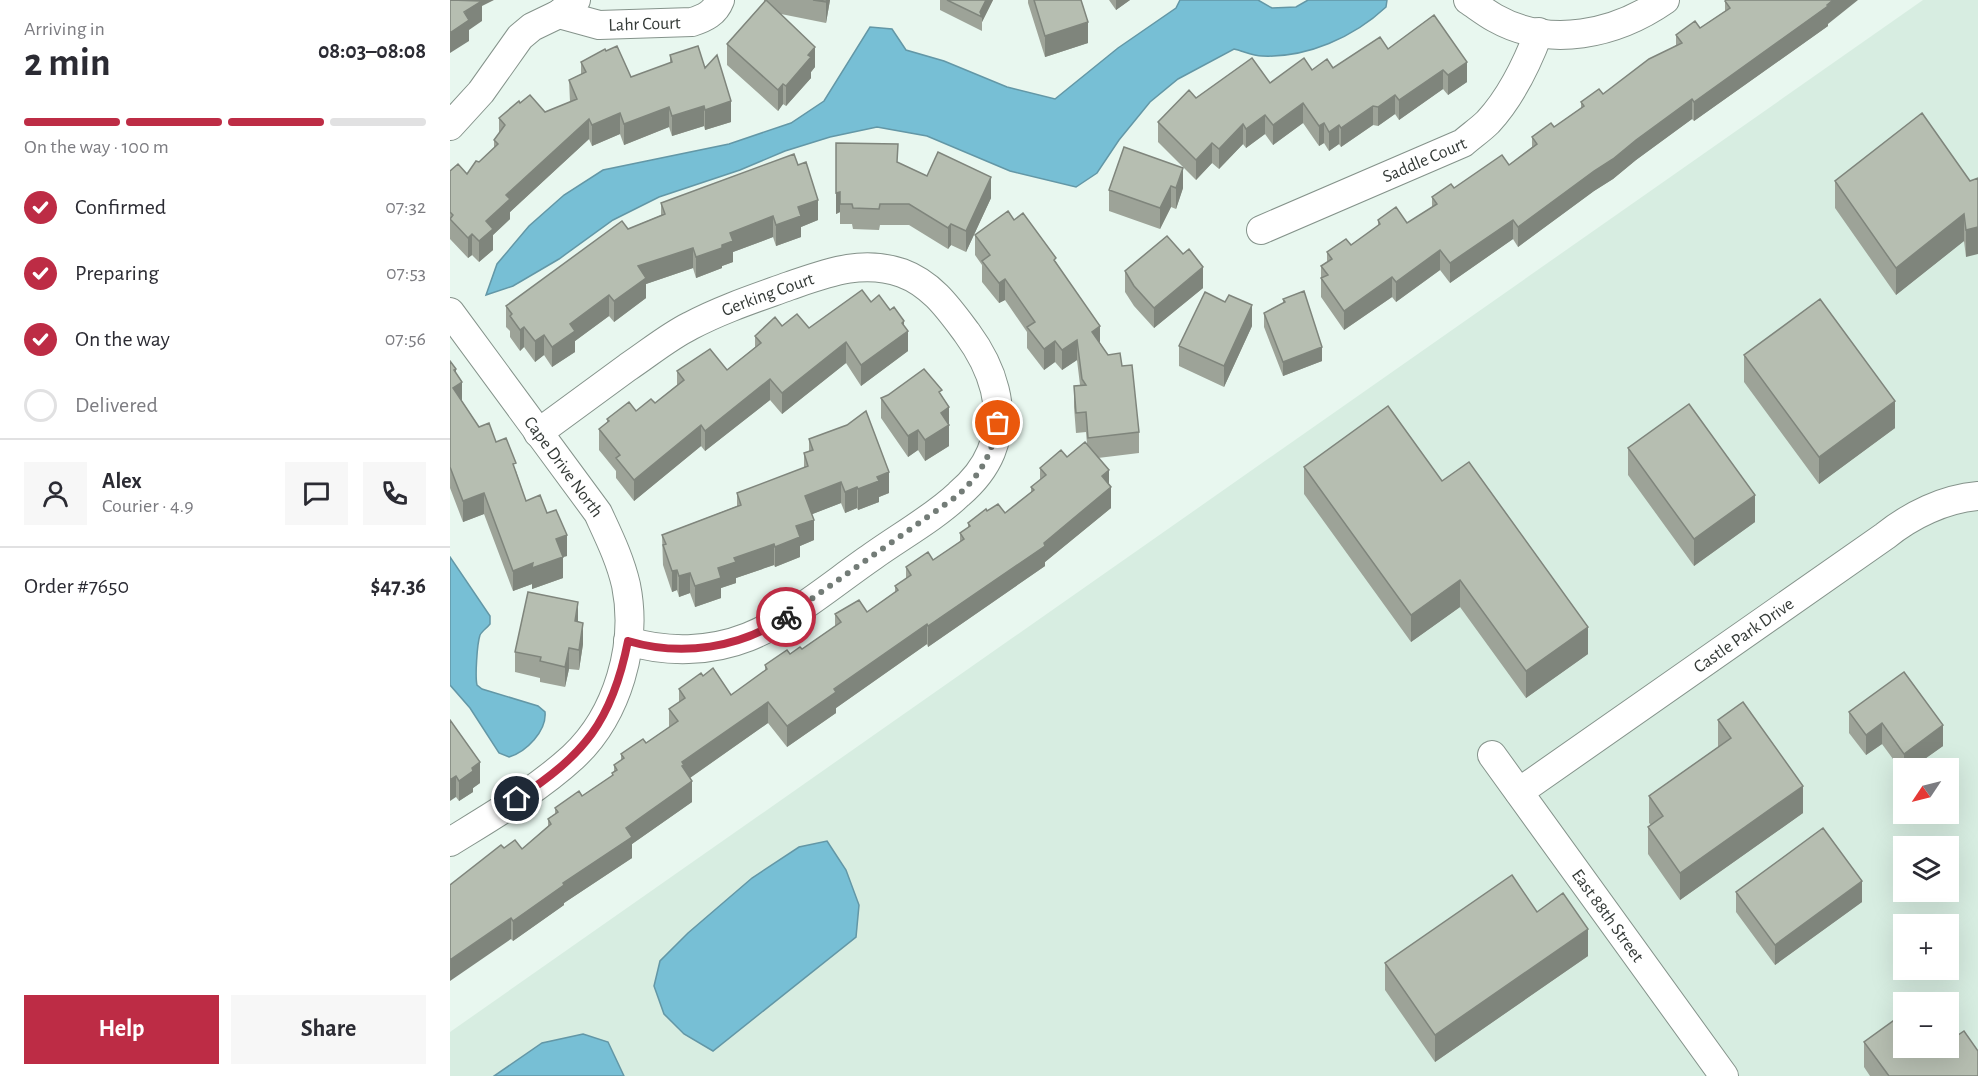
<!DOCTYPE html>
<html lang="en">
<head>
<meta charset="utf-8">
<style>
  :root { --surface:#fff; --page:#f7f7f7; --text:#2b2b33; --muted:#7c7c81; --line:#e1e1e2; --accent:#bd2c45 }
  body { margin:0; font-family:"Alegreya Sans",sans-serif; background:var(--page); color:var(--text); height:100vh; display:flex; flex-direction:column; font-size:22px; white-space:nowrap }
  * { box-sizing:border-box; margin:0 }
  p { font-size:20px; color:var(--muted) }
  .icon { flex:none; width:33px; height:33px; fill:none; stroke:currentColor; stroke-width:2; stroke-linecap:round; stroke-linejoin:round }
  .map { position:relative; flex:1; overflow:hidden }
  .details { display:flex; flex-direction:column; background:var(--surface); width:450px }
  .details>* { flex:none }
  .needle { width:39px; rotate:235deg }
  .fabs { position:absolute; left:1443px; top:758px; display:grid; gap:12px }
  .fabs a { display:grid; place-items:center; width:66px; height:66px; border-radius:0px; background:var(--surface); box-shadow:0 6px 24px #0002; font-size:30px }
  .pin { position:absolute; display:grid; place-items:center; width:51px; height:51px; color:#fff; margin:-26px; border:3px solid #fff; border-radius:50%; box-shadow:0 2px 6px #0007 }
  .courier { position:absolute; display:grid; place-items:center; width:60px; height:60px; margin:-30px; border:4px solid #bd2c45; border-radius:50%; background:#fff; color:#222; box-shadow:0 2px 8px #0007 }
  .summary em { font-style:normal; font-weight:700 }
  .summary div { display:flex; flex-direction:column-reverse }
  .summary { display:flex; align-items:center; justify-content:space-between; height:102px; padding:0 24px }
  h1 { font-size:39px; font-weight:700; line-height:45px }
  .bar { display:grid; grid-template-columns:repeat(4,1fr); gap:9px 6px; align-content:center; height:72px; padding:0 24px }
  .bar i { height:8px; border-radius:4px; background:var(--line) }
  .bar .current { background:var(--accent) }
  .bar p { grid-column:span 4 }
  .line { display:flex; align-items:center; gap:15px; padding:0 24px; border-top:2px solid var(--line) }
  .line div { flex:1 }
  .round { display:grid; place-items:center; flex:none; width:63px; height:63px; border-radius:0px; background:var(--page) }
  ol { padding:0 24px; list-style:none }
  li { display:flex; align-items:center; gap:18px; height:66px }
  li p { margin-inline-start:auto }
  li .icon { padding:6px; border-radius:50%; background:var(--accent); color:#fff; stroke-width:4 }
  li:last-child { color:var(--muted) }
  li i { width:33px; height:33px; border:3px solid var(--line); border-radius:50% }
  .button { display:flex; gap:12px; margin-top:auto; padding:12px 24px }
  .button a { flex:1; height:69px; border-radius:0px; background:var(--accent); color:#fff; font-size:24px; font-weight:700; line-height:69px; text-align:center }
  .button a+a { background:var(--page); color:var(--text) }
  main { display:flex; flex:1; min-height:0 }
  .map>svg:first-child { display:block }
</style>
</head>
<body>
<main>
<section class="details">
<div class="summary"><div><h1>2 min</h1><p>Arriving in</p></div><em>08:03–08:08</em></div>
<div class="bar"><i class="current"></i><i class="current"></i><i class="current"></i><i></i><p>On the way · 100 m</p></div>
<ol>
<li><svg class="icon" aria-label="check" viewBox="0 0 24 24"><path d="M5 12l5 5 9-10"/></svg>Confirmed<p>07:32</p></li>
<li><svg class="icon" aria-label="check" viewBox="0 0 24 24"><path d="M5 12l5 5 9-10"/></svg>Preparing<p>07:53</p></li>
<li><svg class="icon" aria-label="check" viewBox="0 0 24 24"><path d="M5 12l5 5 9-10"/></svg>On the way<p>07:56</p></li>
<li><i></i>Delivered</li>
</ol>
<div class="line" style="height:108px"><a class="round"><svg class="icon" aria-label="person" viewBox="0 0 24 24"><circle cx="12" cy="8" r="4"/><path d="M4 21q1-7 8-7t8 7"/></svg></a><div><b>Alex</b><p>Courier · 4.9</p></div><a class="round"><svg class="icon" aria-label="chat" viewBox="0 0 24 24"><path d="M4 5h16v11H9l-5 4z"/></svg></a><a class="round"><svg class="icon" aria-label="phone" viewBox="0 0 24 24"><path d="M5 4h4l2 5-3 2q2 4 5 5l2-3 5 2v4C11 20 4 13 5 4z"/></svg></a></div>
<div class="line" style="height:78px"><div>Order #7650</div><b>$47.36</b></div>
<div class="button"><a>Help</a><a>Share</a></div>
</section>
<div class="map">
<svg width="1528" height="1076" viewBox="0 0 1528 1076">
  <rect width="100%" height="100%" fill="#e8f7ef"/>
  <!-- built -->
  <path fill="#d7ede1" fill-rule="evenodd" d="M1473 0H1528V1076H0V1032ZM1454 768H1498V813H1454ZM1454 846H1498V891H1454ZM1454 924H1498V969H1454ZM1454 1002H1498V1047H1454Z"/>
  <!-- water -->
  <path fill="#77bfd5" stroke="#6397a6" stroke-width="1.5" d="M730 0H808L822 8 846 7 858 0H937L936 7C904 37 857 58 812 56 803 56 793 51 784 49L728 79 700 102 669 140 647 173 626 187 560 171 477 136 427 127 380 137 335 151 290 170 209 197 163 220 109 259 63 286 36 295 47 264 79 226 114 195 153 170 279 144 341 123 374 101 420 27 442 29 456 50 494 61 557 87 605 99 668 48 726 8Z
    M0 557 40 616V624C37 628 32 631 30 635 27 644 25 677 27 685L32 689 88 706 95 712C97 731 76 752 59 757L49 753 20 708 0 685Z
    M377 841 396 870 409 905 406 937 263 1051 234 1034 214 1014 204 986 210 961 238 933 302 878 349 847Z
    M133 1034 158 1042 174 1076H44L92 1043Z"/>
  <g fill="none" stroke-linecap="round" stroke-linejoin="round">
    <!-- minor casing -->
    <g stroke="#85938b" stroke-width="30">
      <g id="minor">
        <path d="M1018 0C1027 6 1036 13 1045 18 1100 49 1166 34 1215 0"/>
        <path id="s1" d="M109 14 149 25 242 22C255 18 265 13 270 0"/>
        <path d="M0 126 31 92 70 37 82 27 109 14 126 0"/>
        <path id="s2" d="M811 230 1013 143C1021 136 1031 129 1038 122 1062 96 1077 64 1089 32"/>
        <path id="s3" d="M0 312 148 513C159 537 170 559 176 585 188 644 168 715 123 757 87 790 42 816 0 842"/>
        <path id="s4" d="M88 433C118 411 148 389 178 367 199 353 218 337 240 326 272 309 306 298 339 286 377 273 412 259 452 273 482 284 499 309 517 333 542 367 558 410 541 452 534 469 523 482 509 494 485 517 451 536 423 556 385 582 341 620 298 637 260 652 217 653 178 641"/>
        <path id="s5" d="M1042 755 1274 1076"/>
        <path id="s6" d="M1069 792 1435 536C1461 515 1494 499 1528 496"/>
      </g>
    </g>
    <!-- minor -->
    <use href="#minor" stroke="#fff" stroke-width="28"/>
  </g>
  <!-- wall -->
  <path fill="#9da398" d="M314 0H380L376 23 331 14 365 67 361 72V78L336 106 333 104 328 111 277 65V44L314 2Z
    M490 0H543L532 22V31L490 10Z
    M578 0H631L638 43 595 57 578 3Z
    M659 0H680L666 10Z
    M1275 1 1378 24V26L1244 121 1242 119 1186 160 1163 179 1144 191 1068 247 1063 239 1000 283 990 270 946 302 942 297 894 330 871 297V266L877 262V252L901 245 928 226V220L957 223 982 207V197L1059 165 1082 147V137L1104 127 1131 108V102L1153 94 1226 45V35L1250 28 1275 11Z
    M984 15 1017 82 998 95 993 89 949 120 945 114 928 126 923 125 891 147 889 144 879 151 874 143 869 146 853 123 823 145 815 134 796 148 793 144 769 169 762 163 746 180 708 142V122L746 98 820 83 862 70 883 68 938 49Z
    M156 51 181 77 220 63V55L255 68 281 122 255 130 254 126 222 136 219 127 174 145 170 134 142 146 139 139 60 212V219L43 235V250L29 262 22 255 18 258 0 239V171L17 174 29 162 44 148V140L49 133V118L70 103 95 112 120 102 119 80 131 74V62Z
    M386 143 448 163 477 176 541 198 516 252 501 245 498 249 459 225H430L429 230 403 229 402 224H390V212L386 214Z
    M674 147 733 188 726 209 721 207 710 229 659 211V190Z
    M1385 181H1520L1516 257 1514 241 1446 295 1385 208Z
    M211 203 368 220 351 227V237L326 246 323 237 283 252V262L272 266V268L246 278 243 268 196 284V298L164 322 159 316 125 341V352L102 367 94 355 85 362 74 347 70 351 60 337V331L56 327V306L178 229 211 215Z
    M564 220 606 262 650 343 658 355 672 366 689 432V453L648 458 659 484 661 508 595 562V566L478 647 477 644 386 708V713L337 747 318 723 240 778 242 802 182 844V858L114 903V905L63 941 61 939 54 848 72 849 98 826V819L105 814V808L132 796 162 776V773L164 772V765L171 760V754L196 743 219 727V709L229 702V689L253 676 281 695 315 671V665L352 649 385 626V614L417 612 445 592V586L456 579V567L483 560 510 542V533L518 528V523L537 511 555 513 581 492V487L590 480V468L617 457 637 444 636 432 626 433 624 407V386L630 385 627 360 612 370 605 362 594 370 577 348V332L555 300 549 303 532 282V265L525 255V235Z
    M675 271 753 288 704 328 684 306 675 292Z
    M833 299 872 361 833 376 814 327V313L833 303Z
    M421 302 440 310 454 326 458 351 411 386 396 363 332 414 320 400 255 451 251 446 184 501 166 478V471L149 450V429L157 423V419L186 411 205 403 227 385V371L277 370 305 347V336L332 326 359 328Z
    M802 326 774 387 729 366V346Z
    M1294 355 1445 428 1369 484 1294 382Z
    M0 361 6 373 12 401 29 427 46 442 66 471 76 501 97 513 117 556 113 557V578L82 589V584L63 591 34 514 13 522 0 488Z
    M492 396 499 407V446L475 461 468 450 458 457 431 418V398Z
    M359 439 439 493 429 497V502L408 510 407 508 395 513 391 503 362 514 364 540 350 546V557L325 567 324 565 286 578V583L271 588V598L245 607 240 593 229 597 227 590 222 592 213 565 212 535 287 506V493L354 468V453L359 451Z
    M1178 448 1305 522 1244 566 1178 475Z
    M854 467 992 481 1138 654 1076 698 1010 607 961 642 854 494Z
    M128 622 133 644 129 670 119 669 115 687 90 682V678L65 672V652Z
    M1399 712 1493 746 1462 768H1454V774L1432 744 1416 755 1399 733Z
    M0 720 30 783 23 788V792L9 801 6 797Z
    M1268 720 1353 813 1230 900 1198 854V827L1201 825 1199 823V796L1268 747Z
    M1286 892 1412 902 1325 965 1286 912Z
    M1087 912 1138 956 985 1062 935 990V963Z
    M1414 1042 1454 1047 1528 1076H1420L1414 1067Z"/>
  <!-- shaded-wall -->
  <path fill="#7f857c" d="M24 0H44L32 6V21L19 30V41L0 53V33Z
    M377 0H380L376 23V2Z
    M536 0H543L532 22V17L530 12Z
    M666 0H680L666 10Z
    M1383 0H1408L1378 24V26L1244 121V102Z
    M638 22V43L595 57V36Z
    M365 47V67L361 72V78L336 106V86L358 55Z
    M1017 62V82L998 95V75Z
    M993 70V89L949 120V100Z
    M333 84V104L328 111V90Z
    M945 95V114L928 126V107Z
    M1242 99V119L1186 160 1163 179 1144 191 1068 247V227Z
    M281 101V122L255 130V110Z
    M853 103V123L823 145V125Z
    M254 106V126L222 136V116Z
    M923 106V125L891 147V128Z
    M219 107V127L174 145V124Z
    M170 113V134L142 146V125Z
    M815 115V134L796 148V129Z
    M139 119V139L60 212V219L43 235V250L29 262V241L36 221 56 195Z
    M874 123V143L869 146V126Z
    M793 124V144L769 169V149Z
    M889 125V144L879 151V132Z
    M762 143V163L746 180V160Z
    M733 168V188L726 209V188Z
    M541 177V198L516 252V231Z
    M721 186V207L710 229V208Z
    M390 192V212L386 214V193Z
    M368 200V220L351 227V237L326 246V225L348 207Z
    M1514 214V241L1446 295V268Z
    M323 216V237L283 252V262L272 266V268L246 278V257L272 245 280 233Z
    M1063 220V239L1000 283V263Z
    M501 224V245L498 249V228Z
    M1528 227V254L1516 257V230Z
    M22 234V255L18 258V238Z
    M243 248V268L196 284V298L164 322V301L188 266Z
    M990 250V270L946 302V282Z
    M753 267V288L704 328V308Z
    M942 277V297L894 330V311Z
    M555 279V300L549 303V283Z
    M159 295V316L125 341V352L102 367V347L120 324Z
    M802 305V326L774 387V366Z
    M454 321V333L458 331V351L411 386V365Z
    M650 326V346L642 332Z
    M74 327V347L70 351V330Z
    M94 335V355L85 362V341Z
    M627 340V360L612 370V350Z
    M605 341V362L594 370V349Z
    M396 342V363L332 414V393Z
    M872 347V361L833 376V362Z
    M6 369V386L12 382V402L3 409 4 370Z
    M320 379V400L255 451V431Z
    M1445 401V428L1369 484V457Z
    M499 407V446L475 461V440L491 413Z
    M251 425V446L184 501V480Z
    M468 430V450L458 457V436Z
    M659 470V489L661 487V508L595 562V566L478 647V626L594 543 652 476Z
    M439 472V493L429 497V502L408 510V489L427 477Z
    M391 482V503L355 517V496Z
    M407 487V508L395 513V492Z
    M34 493V514L13 522V501Z
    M1305 495V522L1244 566V539Z
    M364 520V540L350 546V557L325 567V547L346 526Z
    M117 535V556L113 557V578L82 589V584L63 591V571L106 539Z
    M324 544V565L286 578V583L271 588V598L245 607V586L268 568 284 558Z
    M227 570V590L222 592V571Z
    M240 573V593L229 597V576Z
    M1010 580V607L961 642V615Z
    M128 602V623L125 621Z
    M133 623V644L129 670V650Z
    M477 624V644L386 708V713L337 747V726L384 689Z
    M1138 627V654L1076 698V671Z
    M119 648V669L115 687V667Z
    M318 702V723L234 782 232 762Z
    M1432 723V744L1416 755V735Z
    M1493 725V746L1462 768H1454V754Z
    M30 762V783L23 788V792L9 801V781L22 768Z
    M6 776V797L0 801V780Z
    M242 781V802L182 844V858L114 903V905L63 941V921L113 883 176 828Z
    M1353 786V813L1230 900V873Z
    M1412 881V902L1325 965V945Z
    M61 918V939L0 981V960Z
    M1138 929V956L985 1062V1035Z"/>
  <!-- building -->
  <path fill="#b6beb1" stroke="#7f857c" stroke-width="1.5" d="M0 0 32 1 14 12 19 20 0 33Z
    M316 0 365 47 358 55 361 57 336 86 333 84 328 90 277 44Z
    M363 0H377L376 2Z
    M497 0H536L530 12 532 17Z
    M584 0H631L638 22 595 36Z
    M1276 0H1383L1377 5 1378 6 1244 102 1242 99 1186 140 1163 159 1144 171 1068 227 1063 220 1000 263 990 250 946 282 942 277 894 311 871 278 878 275 871 266 882 259 877 252 896 239 901 245 930 224 928 220 946 207 957 223 987 204 982 197 1001 184 1004 188 1052 155 1059 165 1087 144 1082 137 1101 123 1104 127 1134 106 1131 102 1149 89 1153 94 1199 59 1232 43 1226 35 1245 21 1250 28 1280 8 1275 1Z
    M984 15 1017 62 998 75 993 70 949 100 945 95 928 107 923 106 891 128 889 125 879 132 874 123 869 126 853 103 823 125 815 115 796 129 793 124 769 149 762 143 746 160 708 122 739 90 746 98 802 58 820 83 854 58 862 70 877 59 883 68 930 37 938 49Z
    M167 46 181 77 222 62 220 55 248 46 255 68 267 55 281 101 255 110 254 106 222 116 219 107 174 124 170 113 142 125 139 119 56 195 60 199 36 221 43 229 29 241 22 234 18 238 0 219 3 215 0 212V171L8 164 17 174 26 161 29 162 48 144 44 140 55 125 49 118 69 101 70 103 80 95 95 112 127 99 119 80 136 72 131 62 155 49 156 51Z
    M1472 113 1520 181 1528 178V227L1516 230 1514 214 1446 268 1385 181Z
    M386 143 448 144 447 162 477 176 488 152 541 177 516 231 501 224 498 228 459 204H430L429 209 403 208 402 204H390V192L386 193Z
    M674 147 733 168 726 188 721 186 710 208 659 190Z
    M344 154 348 165 356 162 368 200 348 207 351 216 326 225 323 216 280 233 283 241 272 245V248L246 257 243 248 188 266 196 278 164 301 159 295 120 324 125 331 102 347 94 335 85 341 74 327 70 330 60 316 62 314 56 306 172 221 178 229 215 214 211 203Z
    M558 211 564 220 573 213 606 258 604 260 650 326 642 332 658 355 670 353 672 366 682 365 689 432 638 438 636 412 626 413 624 386 636 385 632 379 627 340 612 350 605 341 594 349 577 327 585 322 555 279 549 283 532 261 540 255 525 235Z
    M717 236 733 254 739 249 753 267 704 308 684 286 675 271Z
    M412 290 421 302 429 295 440 310 444 307 454 321 452 323 458 331 411 365 396 342 332 393 320 379 255 431 251 425 184 480 166 458 170 455 149 429 159 421 157 419 179 402 186 411 201 399 205 403 234 380 227 371 260 349 277 370 311 343 305 336 325 317 332 326 347 314 359 328Z
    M854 291 872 347 833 362 814 313 835 302 833 299Z
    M755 292 775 302 779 295 802 305 774 366 729 346Z
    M1370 299 1445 401 1369 457 1294 355Z
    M0 361 6 369 4 370 12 382 3 388 29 427 39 423 46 442 56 438 66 463 63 464 76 501 90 495 97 513 106 510 117 535 106 539 113 557 82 568 83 563 63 571 34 493 13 501 0 467Z
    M474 369 492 390 489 392 499 407 491 413 499 425 475 440 468 430 458 436 431 398 438 395Z
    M1239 404 1305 495 1244 539 1178 448Z
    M938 406 992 481 1019 462 1138 627 1076 671 1010 580 961 615 854 467Z
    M416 411 439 472 427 477 429 481 408 489 407 487 395 492 391 482 355 496 364 520 346 526 350 537 325 547 324 544 284 558 286 562 268 568 271 578 245 586 240 573 229 576 227 570 222 571 213 545 216 544 212 535 291 505 287 493 358 466 354 453 363 450 359 439 397 425Z
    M635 442 659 470 652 476 661 487 594 543 595 546 478 626 477 624 384 689 386 692 337 726 318 702 232 762 234 765 232 766 242 781 176 828 182 837 113 883 114 885 63 921 61 918 0 960V885L51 845 54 848 65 840 72 849 101 824 98 819 108 812 105 808 129 791 132 796 163 775 162 773 167 770 164 765 174 758 171 754 193 739 196 743 228 721 219 709 235 698 229 689 251 673 253 676 263 668 281 695 317 669 315 665 337 650 340 654 350 647 352 649 391 622 385 614 409 600 417 612 448 590 445 586 461 575 456 567 478 552 483 560 514 539 510 533 520 526 518 523 536 509 537 511 548 504 555 513 584 490 581 487 596 475 590 468 611 450 617 457Z
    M78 592 128 602 125 621 133 623 129 650 119 648 115 667 90 661 91 657 65 652Z
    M1454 672 1493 725 1454 754 1432 723 1416 735 1399 712Z
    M1293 702 1353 786 1230 873 1198 827 1213 816 1199 796 1281 738 1268 720Z
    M0 720 30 762 22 768 23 771 9 781 6 776 0 780Z
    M1373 828 1412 881 1325 945 1286 892Z
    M1062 875 1087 912 1113 893 1138 929 985 1035 935 963Z
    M1454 1013V1047H1498V1042L1514 1031 1528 1051V1076H1439L1414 1042Z"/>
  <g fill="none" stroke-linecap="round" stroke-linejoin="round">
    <!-- done -->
    <path stroke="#737c77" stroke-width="6" stroke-dasharray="0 10.8" d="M336 617 507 496C531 474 541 456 548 423"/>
    <!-- route -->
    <path stroke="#bd2c45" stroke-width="8" d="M67 799C134 755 162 722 178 641 232 657 290 648 336 617"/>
  </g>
  <g text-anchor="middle" stroke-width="4.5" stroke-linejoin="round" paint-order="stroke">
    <!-- street labels -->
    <g font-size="18" fill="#343a37" stroke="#fff">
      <text dy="6" stroke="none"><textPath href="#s1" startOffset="87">Lahr Court</textPath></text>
      <text dy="6" stroke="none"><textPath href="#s2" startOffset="178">Saddle Court</textPath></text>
      <text dy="6" stroke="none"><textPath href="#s4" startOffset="270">Gerking Court</textPath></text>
      <text dy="6" stroke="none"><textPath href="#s3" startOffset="192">Cape Drive North</textPath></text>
      <text dy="6" stroke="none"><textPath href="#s6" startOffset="274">Castle Park Drive</textPath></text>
      <text dy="6" stroke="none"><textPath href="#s5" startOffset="198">East 88th Street</textPath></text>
    </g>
  </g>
</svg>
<div class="fabs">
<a><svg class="needle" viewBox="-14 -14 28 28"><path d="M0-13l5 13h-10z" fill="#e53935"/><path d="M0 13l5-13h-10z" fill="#7c7c81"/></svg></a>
<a><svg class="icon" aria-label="layers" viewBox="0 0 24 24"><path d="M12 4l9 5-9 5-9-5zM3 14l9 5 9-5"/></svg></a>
<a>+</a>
<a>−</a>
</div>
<div class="pin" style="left:548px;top:423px;background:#ea580c"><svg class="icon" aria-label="bag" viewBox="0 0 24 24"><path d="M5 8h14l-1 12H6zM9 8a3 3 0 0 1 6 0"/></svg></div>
<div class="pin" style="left:67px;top:799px;background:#1f2937"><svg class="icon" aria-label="home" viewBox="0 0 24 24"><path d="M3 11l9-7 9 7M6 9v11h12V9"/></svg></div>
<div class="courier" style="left:336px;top:617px"><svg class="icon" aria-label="bike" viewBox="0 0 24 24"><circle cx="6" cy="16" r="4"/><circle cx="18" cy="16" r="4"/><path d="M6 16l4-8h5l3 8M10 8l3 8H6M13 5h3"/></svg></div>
</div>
</main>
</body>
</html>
